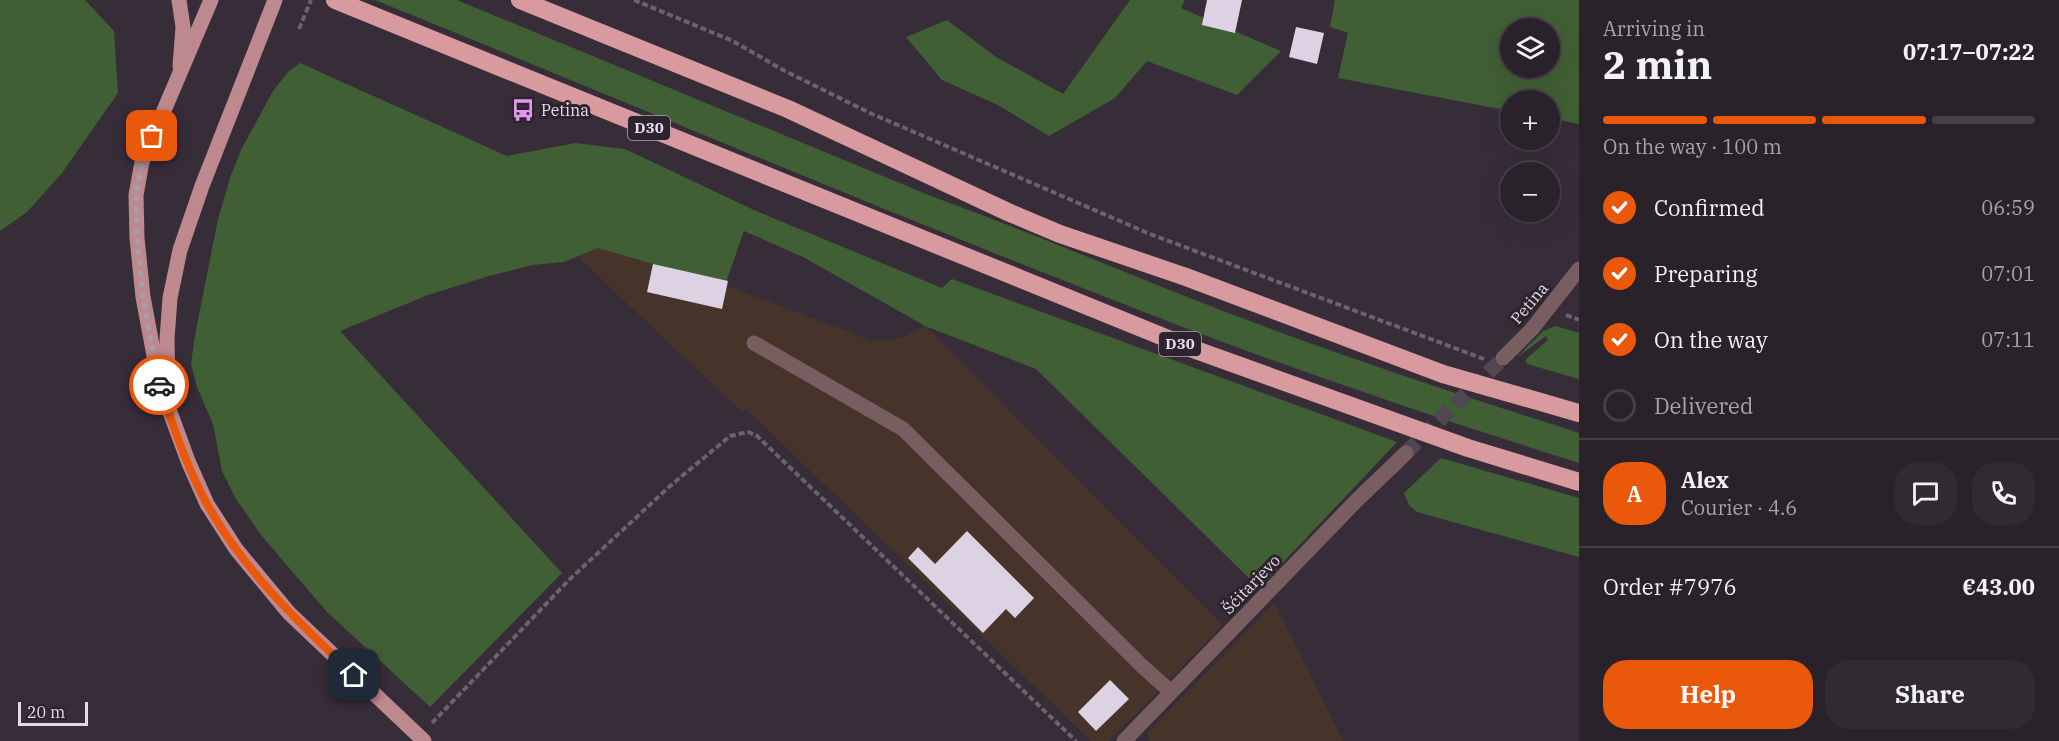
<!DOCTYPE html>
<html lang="en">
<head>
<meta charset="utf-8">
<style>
  :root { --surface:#29222b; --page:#312a33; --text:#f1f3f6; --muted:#a5a4a9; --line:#453f47; --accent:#ea580c }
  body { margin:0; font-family:"IBM Plex Serif",serif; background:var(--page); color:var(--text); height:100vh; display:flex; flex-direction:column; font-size:22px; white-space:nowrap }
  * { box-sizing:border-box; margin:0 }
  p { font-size:20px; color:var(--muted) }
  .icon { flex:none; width:33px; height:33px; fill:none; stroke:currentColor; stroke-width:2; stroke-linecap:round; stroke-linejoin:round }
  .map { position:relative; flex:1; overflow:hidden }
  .panel { display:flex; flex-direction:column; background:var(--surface); width:480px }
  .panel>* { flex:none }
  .fabs { position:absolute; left:1500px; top:18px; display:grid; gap:12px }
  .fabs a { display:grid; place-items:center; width:60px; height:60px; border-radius:50%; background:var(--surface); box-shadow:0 6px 24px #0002,0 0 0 2px var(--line); font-size:30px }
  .scale { position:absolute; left:18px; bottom:15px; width:70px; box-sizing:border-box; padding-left:6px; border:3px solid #e3dce4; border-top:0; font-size:16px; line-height:21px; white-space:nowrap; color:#e3dce4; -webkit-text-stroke:4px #2d232f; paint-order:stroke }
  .pin { position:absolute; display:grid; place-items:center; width:51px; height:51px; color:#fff; margin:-26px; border-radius:12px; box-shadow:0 3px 9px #0006 }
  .courier { position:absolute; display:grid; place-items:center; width:60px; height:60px; margin:-30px; border:4px solid #ea580c; border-radius:50%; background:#fff; color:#222; box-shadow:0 2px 8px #0007 }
  .headline em { font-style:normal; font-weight:800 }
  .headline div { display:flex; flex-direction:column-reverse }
  .headline { display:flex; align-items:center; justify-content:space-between; height:102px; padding:0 24px }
  h1 { font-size:39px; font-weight:800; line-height:45px }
  .bar { display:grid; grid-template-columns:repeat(4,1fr); gap:9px 6px; align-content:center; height:72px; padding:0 24px }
  .bar i { height:8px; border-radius:4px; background:var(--line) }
  .bar .selected { background:var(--accent) }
  .bar p { grid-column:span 4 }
  .line { display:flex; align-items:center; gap:15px; padding:0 24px; border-top:2px solid var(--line) }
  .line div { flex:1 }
  .round { display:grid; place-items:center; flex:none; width:63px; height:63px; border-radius:24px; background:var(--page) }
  ol { padding:0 24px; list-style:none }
  li { display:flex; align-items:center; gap:18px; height:66px }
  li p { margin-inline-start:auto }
  li .icon { padding:6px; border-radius:50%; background:var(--accent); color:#fff; stroke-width:4 }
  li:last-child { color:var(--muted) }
  li i { width:33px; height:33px; border:3px solid var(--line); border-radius:50% }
  .action { display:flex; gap:12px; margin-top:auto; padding:12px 24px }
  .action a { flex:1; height:69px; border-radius:24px; background:var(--accent); color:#fff; font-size:24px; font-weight:800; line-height:69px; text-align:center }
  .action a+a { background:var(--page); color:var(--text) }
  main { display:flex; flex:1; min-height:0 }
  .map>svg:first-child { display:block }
</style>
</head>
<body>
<main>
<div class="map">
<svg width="1579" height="741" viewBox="0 0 1579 741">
  <rect width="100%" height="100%" fill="#372d39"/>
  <!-- commercial -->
  <path fill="#46342b" d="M598 248 725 285 873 341 899 339 925 326 1223 625 1109 741H1091L746 409 742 412 578 257Z
    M1275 603 1343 741H1150L1147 733Z"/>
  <!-- green -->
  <path fill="#415f34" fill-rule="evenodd" d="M0 0H85L114 31 118 93 62 173 27 212 0 231Z
    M375 0H457L931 196C1049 239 1164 290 1282 333 1380 369 1479 401 1579 433V463C1443 420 1308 375 1175 324 906 221 642 108 375 0Z
    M1130 0H1185L1181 8 1281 51 1237 95 1147 61 1115 98 1049 136 998 105 942 80 906 37 947 20 996 57 1063 94Z
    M1335 0H1579V124L1550 118V100H1510V111L1338 78 1348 33 1330 27ZM1510 28H1550V68H1510Z
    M300 63 507 156 575 143 625 149 756 211 942 288 952 279 1397 442 1259 588 1036 369 925 326 805 258 744 231 725 285 598 248 564 262 532 265 489 276 428 295 340 331 562 573 430 707 327 612 261 535 236 499 222 471 213 424 197 387 191 364 195 335 218 219 231 175 242 148 273 91 288 72Z
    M1556 326 1579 333V379L1527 364 1525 360 1548 340 1546 336 1516 358 1543 331Z
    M1441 458 1579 498V557L1417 512 1409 505 1404 493Z"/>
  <!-- building -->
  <path fill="#ddd2e3" d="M1207 0H1242L1235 33 1202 25Z
    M1296 27 1324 33 1317 64 1289 57Z
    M653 264 728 281 722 309 647 292Z
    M967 531 1034 598 1015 618 1006 609 983 633 908 558 918 547 935 564Z
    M1110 680 1129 699 1096 731 1078 712Z"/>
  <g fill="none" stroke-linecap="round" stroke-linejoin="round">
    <!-- minor-tunnel -->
    <path stroke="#514753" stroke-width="15" stroke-dasharray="15 8" stroke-linecap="butt" d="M1406 453 1503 358"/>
    <!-- path -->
    <path stroke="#6b626d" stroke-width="4" stroke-dasharray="6 3" stroke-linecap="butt" d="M634 0 733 41 785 71 870 113 1150 234 1484 359
      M299 29 311 0
      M1566 315 1579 320
      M432 723 570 579 670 486 730 436 748 432 756 435 1076 741"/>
    <!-- minor -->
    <path stroke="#785e60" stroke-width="15" d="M754 343 903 429 1141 665 1171 692
      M1503 358 1532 329 1579 269
      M1124 741 1357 500 1406 453"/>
    <!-- major -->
    <path stroke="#be898e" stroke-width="15" d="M179 0 183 27 180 66
      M211 0 142 162 136 195 137 238 143 297 159 382 188 461 207 504 236 549 289 613 424 741
      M168 391 167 339 170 298 180 250 202 186 275 0"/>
    <!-- highway -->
    <path stroke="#d99a9f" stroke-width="18" d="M335 0 1193 349 1468 448 1579 482
      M520 0 788 109 1010 213 1060 234 1186 277 1443 374 1579 413"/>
  </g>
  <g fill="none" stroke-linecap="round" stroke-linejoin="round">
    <!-- done -->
    <path stroke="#a79fa8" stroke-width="6" stroke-dasharray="0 10.8" d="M152 136 142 162 136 195 137 238 143 297 159 385"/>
    <!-- route -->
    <path stroke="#ea580c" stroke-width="8" d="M159 385C173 425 187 468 207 504 244 571 299 623 354 675"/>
  </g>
  <!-- icons -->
  <defs>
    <g id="bus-bare" transform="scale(1.8)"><path d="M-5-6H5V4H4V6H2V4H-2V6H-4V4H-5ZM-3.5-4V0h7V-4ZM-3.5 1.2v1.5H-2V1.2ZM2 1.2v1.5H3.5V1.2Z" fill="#de98f2" stroke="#2d232f" stroke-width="2.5" paint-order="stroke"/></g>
  </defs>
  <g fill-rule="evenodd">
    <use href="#bus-bare" x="523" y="110"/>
  </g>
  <g text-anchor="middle" stroke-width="6" stroke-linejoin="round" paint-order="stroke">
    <!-- shield labels -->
    <g fill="#2d232f" stroke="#aca4ae" stroke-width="1.5">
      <rect x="628" y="116" width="42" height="24" rx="4.5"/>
      <rect x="1159" y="332" width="42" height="24" rx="4.5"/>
    </g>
    <g font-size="15" font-weight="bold" fill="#e3dce4">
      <text x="649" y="133">D30</text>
      <text x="1180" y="349">D30</text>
    </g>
    <!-- poi labels -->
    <g font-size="16" fill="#e3dce4" stroke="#2d232f" text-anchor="start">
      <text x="541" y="116">Petina</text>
    </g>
    <!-- street labels -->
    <g font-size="16" fill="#e3dce4" stroke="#2d232f">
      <text transform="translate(1529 303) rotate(-50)" y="6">Petina</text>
      <text transform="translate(1251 584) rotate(-46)" y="6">Šćitarjevo</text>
    </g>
  </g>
</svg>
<div class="fabs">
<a><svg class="icon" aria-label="layers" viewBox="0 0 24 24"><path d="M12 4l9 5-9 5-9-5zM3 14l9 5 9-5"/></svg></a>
<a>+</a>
<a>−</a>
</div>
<div class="scale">20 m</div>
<div class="pin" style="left:152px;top:136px;background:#ea580c"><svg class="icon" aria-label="bag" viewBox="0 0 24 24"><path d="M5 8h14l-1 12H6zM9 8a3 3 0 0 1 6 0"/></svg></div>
<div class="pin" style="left:354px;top:675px;background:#1f2937"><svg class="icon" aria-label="home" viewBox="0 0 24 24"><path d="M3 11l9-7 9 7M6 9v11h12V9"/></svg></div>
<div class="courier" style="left:159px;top:385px"><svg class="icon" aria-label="car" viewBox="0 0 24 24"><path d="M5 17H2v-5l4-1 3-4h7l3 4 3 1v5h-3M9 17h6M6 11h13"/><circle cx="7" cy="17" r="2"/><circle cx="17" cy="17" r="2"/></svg></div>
</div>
<section class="panel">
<div class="headline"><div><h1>2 min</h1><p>Arriving in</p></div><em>07:17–07:22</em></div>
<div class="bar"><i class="selected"></i><i class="selected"></i><i class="selected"></i><i></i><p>On the way · 100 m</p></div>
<ol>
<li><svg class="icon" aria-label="check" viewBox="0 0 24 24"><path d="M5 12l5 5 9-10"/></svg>Confirmed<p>06:59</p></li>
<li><svg class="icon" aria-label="check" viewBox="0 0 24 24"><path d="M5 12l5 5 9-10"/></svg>Preparing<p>07:01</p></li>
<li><svg class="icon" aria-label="check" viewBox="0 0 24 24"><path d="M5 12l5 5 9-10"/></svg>On the way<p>07:11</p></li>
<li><i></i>Delivered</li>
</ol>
<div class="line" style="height:108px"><b class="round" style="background:var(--accent);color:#fff">A</b><div><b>Alex</b><p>Courier · 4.6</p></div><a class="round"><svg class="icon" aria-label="chat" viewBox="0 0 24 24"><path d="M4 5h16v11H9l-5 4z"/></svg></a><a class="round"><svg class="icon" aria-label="phone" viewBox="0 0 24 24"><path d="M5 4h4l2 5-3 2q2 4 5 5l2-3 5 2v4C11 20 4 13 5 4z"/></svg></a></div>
<div class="line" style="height:78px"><div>Order #7976</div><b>€43.00</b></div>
<div class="action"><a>Help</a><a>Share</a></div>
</section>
</main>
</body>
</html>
